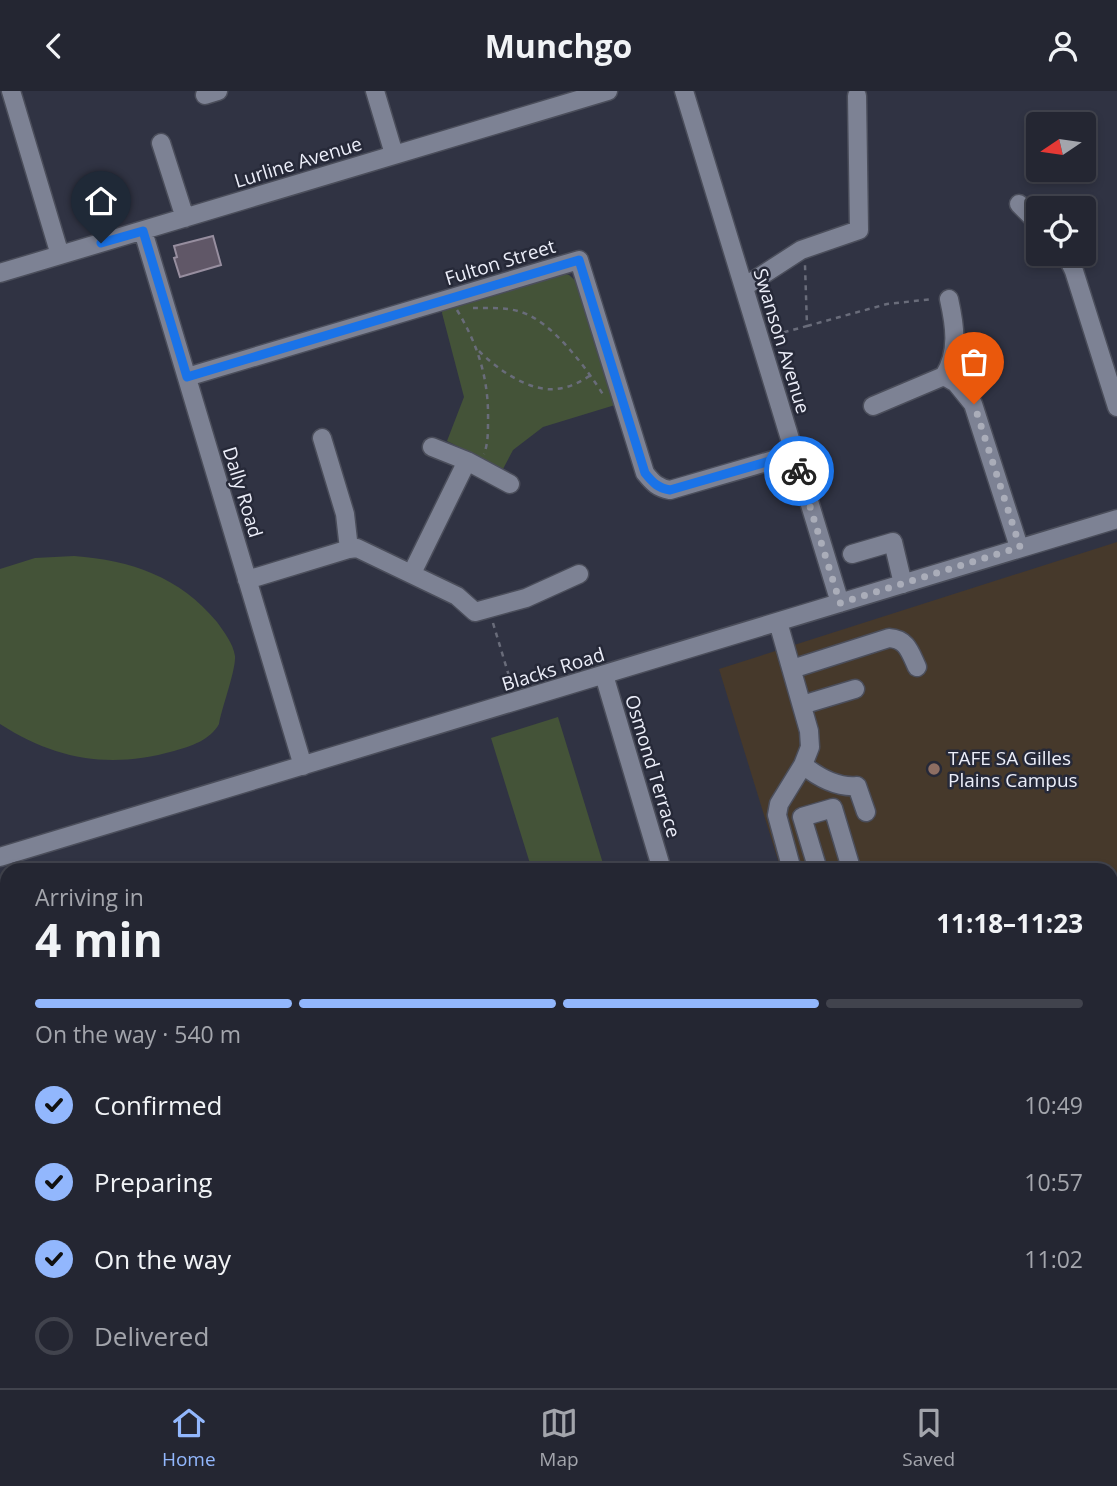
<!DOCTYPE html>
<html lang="en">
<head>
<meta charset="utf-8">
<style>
  :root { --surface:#242632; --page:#30323e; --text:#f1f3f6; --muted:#a3a5ac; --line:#41434d; --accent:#92b7fd }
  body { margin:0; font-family:"Open Sans",sans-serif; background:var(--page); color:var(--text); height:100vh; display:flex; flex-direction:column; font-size:26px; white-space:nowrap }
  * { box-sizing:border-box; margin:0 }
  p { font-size:23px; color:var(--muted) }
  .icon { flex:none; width:38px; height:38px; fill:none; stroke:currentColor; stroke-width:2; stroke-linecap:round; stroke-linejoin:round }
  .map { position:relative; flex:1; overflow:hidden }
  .drawer { position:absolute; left:0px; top:772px; width:1118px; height:527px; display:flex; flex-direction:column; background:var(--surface); border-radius:21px 21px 0 0; box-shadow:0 4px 10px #0003,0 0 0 2px var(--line) }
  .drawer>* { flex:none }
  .needle { width:46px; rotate:257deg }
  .tools { position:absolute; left:1026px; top:21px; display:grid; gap:14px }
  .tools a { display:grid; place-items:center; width:70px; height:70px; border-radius:7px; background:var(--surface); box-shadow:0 4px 10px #0003,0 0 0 2px var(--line); font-size:35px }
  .pin { position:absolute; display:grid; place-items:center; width:60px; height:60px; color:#fff; margin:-72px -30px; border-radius:50% 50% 50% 0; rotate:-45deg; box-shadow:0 0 7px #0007 }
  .pin .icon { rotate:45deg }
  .courier { position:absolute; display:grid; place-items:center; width:70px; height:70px; margin:-35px; border:5px solid #1a73e8; border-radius:50%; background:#fff; color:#222; box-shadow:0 2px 9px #0007 }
  .overview em { font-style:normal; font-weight:700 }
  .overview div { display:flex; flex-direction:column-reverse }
  .overview { display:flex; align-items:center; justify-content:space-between; height:119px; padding:0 35px }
  h1 { font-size:46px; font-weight:700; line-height:52px }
  .bar { display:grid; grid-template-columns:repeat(4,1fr); gap:10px 7px; align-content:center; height:84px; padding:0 35px }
  .bar i { height:9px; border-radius:5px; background:var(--line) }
  .bar .current { background:var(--accent) }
  .bar p { grid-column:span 4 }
  ol { padding:0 35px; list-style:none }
  li { display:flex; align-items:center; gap:21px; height:77px }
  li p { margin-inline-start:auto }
  li .icon { padding:7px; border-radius:50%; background:var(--accent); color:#111; stroke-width:4 }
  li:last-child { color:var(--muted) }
  li i { width:38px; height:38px; border:4px solid var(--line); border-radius:50% }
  header { display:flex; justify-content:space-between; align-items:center; height:91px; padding:0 35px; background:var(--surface); font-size:32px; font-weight:700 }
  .tab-bar { display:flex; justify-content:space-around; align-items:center; height:98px; border-top:2px solid var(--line); background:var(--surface); font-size:19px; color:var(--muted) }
  .tab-bar a { display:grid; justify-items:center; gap:4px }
  .tab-bar .current { color:var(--accent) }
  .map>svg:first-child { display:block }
</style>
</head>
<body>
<header><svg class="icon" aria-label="back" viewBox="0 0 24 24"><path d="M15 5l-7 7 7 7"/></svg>Munchgo<svg class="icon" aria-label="person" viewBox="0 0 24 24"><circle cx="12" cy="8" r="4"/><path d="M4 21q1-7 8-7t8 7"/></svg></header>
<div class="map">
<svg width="1117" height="1297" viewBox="0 0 1117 1297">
  <rect width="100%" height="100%" fill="#303343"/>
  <!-- education -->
  <path fill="#46392b" d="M1117 451V1052L1111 1056V779H781L719 578Z"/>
  <!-- green -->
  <path fill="#445338" d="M558 181 569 184 578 192 615 314 543 336 513 359 503 378 447 350 464 306 442 222 443 217Z
    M74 465C131 469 180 486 217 531 224 541 233 552 235 565 236 579 222 616 219 633 210 649 192 655 174 660 110 678 56 669 0 633V478L35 467Z
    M558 626 605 779H532L491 647Z"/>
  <!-- building -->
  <path fill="#605767" stroke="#978e9f" stroke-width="2" d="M213 145 221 174 180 186 174 167 177 166 174 155Z"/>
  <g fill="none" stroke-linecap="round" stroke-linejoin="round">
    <!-- minor casing -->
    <g stroke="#4b4e5b" stroke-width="21">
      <path id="minor" d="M11 0 60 164
        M375 0 394 63
        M684 0 840 512
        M205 4 218 0
        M161 52 185 127
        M1019 113 1038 132
        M143 140 303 675
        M1066 163 1074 180 1117 316
        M0 182 608 0
        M744 196 801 159 859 139 857 5
        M944 285C959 261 955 235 949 208
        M187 286 579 169 645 382C653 392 658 397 670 399L794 363
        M873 315 944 285 956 292 973 313 1019 456
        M322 347 345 423 349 458
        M432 356 467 370 510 393
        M852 463 893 451 903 493
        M412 482 467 370
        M247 489 349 458 357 457 457 505 475 521 526 507 579 483
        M778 531 809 640 810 656 803 674 779 713 777 724 792 779
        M792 578 889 547C907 548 910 561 917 576
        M604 584 662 779
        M802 614 855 598
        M803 674C818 686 837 697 857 695L866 721
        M0 766 1117 428
        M818 779 802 726 833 717 851 777 845 779
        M1111 966 1117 961
        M1111 1209 1117 1206
        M915 1297 921 1292"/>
    </g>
    <!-- major casing -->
    <g stroke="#4b4e5b" stroke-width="24">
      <path id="major" d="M1111 1072 1117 1069
        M1111 1095 1117 1092
        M462 1297 480 1292
        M533 1297 552 1292"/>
    </g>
    <!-- path -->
    <path stroke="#696c7a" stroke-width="2.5" stroke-dasharray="5 5" stroke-linecap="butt" d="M473 217C489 217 506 216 521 221 553 231 587 278 604 305
      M457 219C478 254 489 288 488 330 488 341 488 353 484 363
      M807 235 887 213 933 208
      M774 244 807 235 805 174
      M479 260C497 278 529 301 556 298 569 297 580 291 591 284
      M493 532 512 595
      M1111 1117 1117 1114"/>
    <!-- minor -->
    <use href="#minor" stroke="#7d8294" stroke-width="18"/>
    <!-- major -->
    <use href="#major" stroke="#ae777f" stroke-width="21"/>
  </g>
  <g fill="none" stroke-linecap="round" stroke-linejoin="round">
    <!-- done -->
    <path stroke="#aaadb9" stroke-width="7" stroke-dasharray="0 12.6" d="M799 380 840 512 1020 456 974 313"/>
    <!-- route -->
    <path stroke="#1a73e8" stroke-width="9" d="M101 152 143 140 187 286 579 169 645 382C653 392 658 397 670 399L794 363 799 380"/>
  </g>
  <!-- markers -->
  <circle fill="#8d6e63" stroke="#262938" stroke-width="2.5" cx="934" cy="678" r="7"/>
  <g text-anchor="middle" stroke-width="5" stroke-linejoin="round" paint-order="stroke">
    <!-- street labels -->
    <g font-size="19" fill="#eceef9" stroke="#262938">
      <text transform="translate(298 71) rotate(-17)" y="7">Lurline Avenue</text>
      <text transform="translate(500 171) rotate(-17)" y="7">Fulton Street</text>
      <text transform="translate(782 250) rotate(73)" y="7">Swanson Avenue</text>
      <text transform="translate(243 401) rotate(73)" y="7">Dally Road</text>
      <text transform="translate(553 578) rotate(-17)" y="7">Blacks Road</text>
      <text transform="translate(653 675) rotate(73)" y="7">Osmond Terrace</text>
    </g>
    <!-- poi labels -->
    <g font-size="19" fill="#eceef9" stroke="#262938" text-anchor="start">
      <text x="948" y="674">TAFE SA Gilles<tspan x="948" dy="22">Plains Campus</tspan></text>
    </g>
  </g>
</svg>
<div class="tools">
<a><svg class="needle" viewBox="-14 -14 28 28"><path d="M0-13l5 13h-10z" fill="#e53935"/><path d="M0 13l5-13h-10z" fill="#a3a5ac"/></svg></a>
<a><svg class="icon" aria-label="locate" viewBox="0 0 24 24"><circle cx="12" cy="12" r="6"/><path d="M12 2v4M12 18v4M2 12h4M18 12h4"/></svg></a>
</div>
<div class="pin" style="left:974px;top:313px;background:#ea580c"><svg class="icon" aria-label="bag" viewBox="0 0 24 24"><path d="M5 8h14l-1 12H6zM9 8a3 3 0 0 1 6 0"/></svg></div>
<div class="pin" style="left:101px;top:152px;background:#1f2937"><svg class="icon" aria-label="home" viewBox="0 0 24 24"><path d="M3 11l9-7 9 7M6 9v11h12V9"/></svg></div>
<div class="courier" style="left:799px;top:380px"><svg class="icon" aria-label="bike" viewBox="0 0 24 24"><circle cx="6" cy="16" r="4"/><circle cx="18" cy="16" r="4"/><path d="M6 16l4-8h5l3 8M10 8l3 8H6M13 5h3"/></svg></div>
<section class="drawer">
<div class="overview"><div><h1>4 min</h1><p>Arriving in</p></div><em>11:18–11:23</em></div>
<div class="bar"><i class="current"></i><i class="current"></i><i class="current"></i><i></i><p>On the way · 540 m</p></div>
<ol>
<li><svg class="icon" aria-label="check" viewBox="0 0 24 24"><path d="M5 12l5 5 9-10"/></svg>Confirmed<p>10:49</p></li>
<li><svg class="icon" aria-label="check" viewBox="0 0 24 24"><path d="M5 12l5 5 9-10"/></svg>Preparing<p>10:57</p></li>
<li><svg class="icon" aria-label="check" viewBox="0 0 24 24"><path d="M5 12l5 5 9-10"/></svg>On the way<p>11:02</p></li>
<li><i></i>Delivered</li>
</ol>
</section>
</div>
<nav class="tab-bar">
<a class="current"><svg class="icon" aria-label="home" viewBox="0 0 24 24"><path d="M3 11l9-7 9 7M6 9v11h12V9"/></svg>Home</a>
<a><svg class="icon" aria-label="map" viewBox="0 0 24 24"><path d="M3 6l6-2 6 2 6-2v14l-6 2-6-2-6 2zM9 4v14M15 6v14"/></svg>Map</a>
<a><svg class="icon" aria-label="saved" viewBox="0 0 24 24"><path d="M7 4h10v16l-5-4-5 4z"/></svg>Saved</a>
</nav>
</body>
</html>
